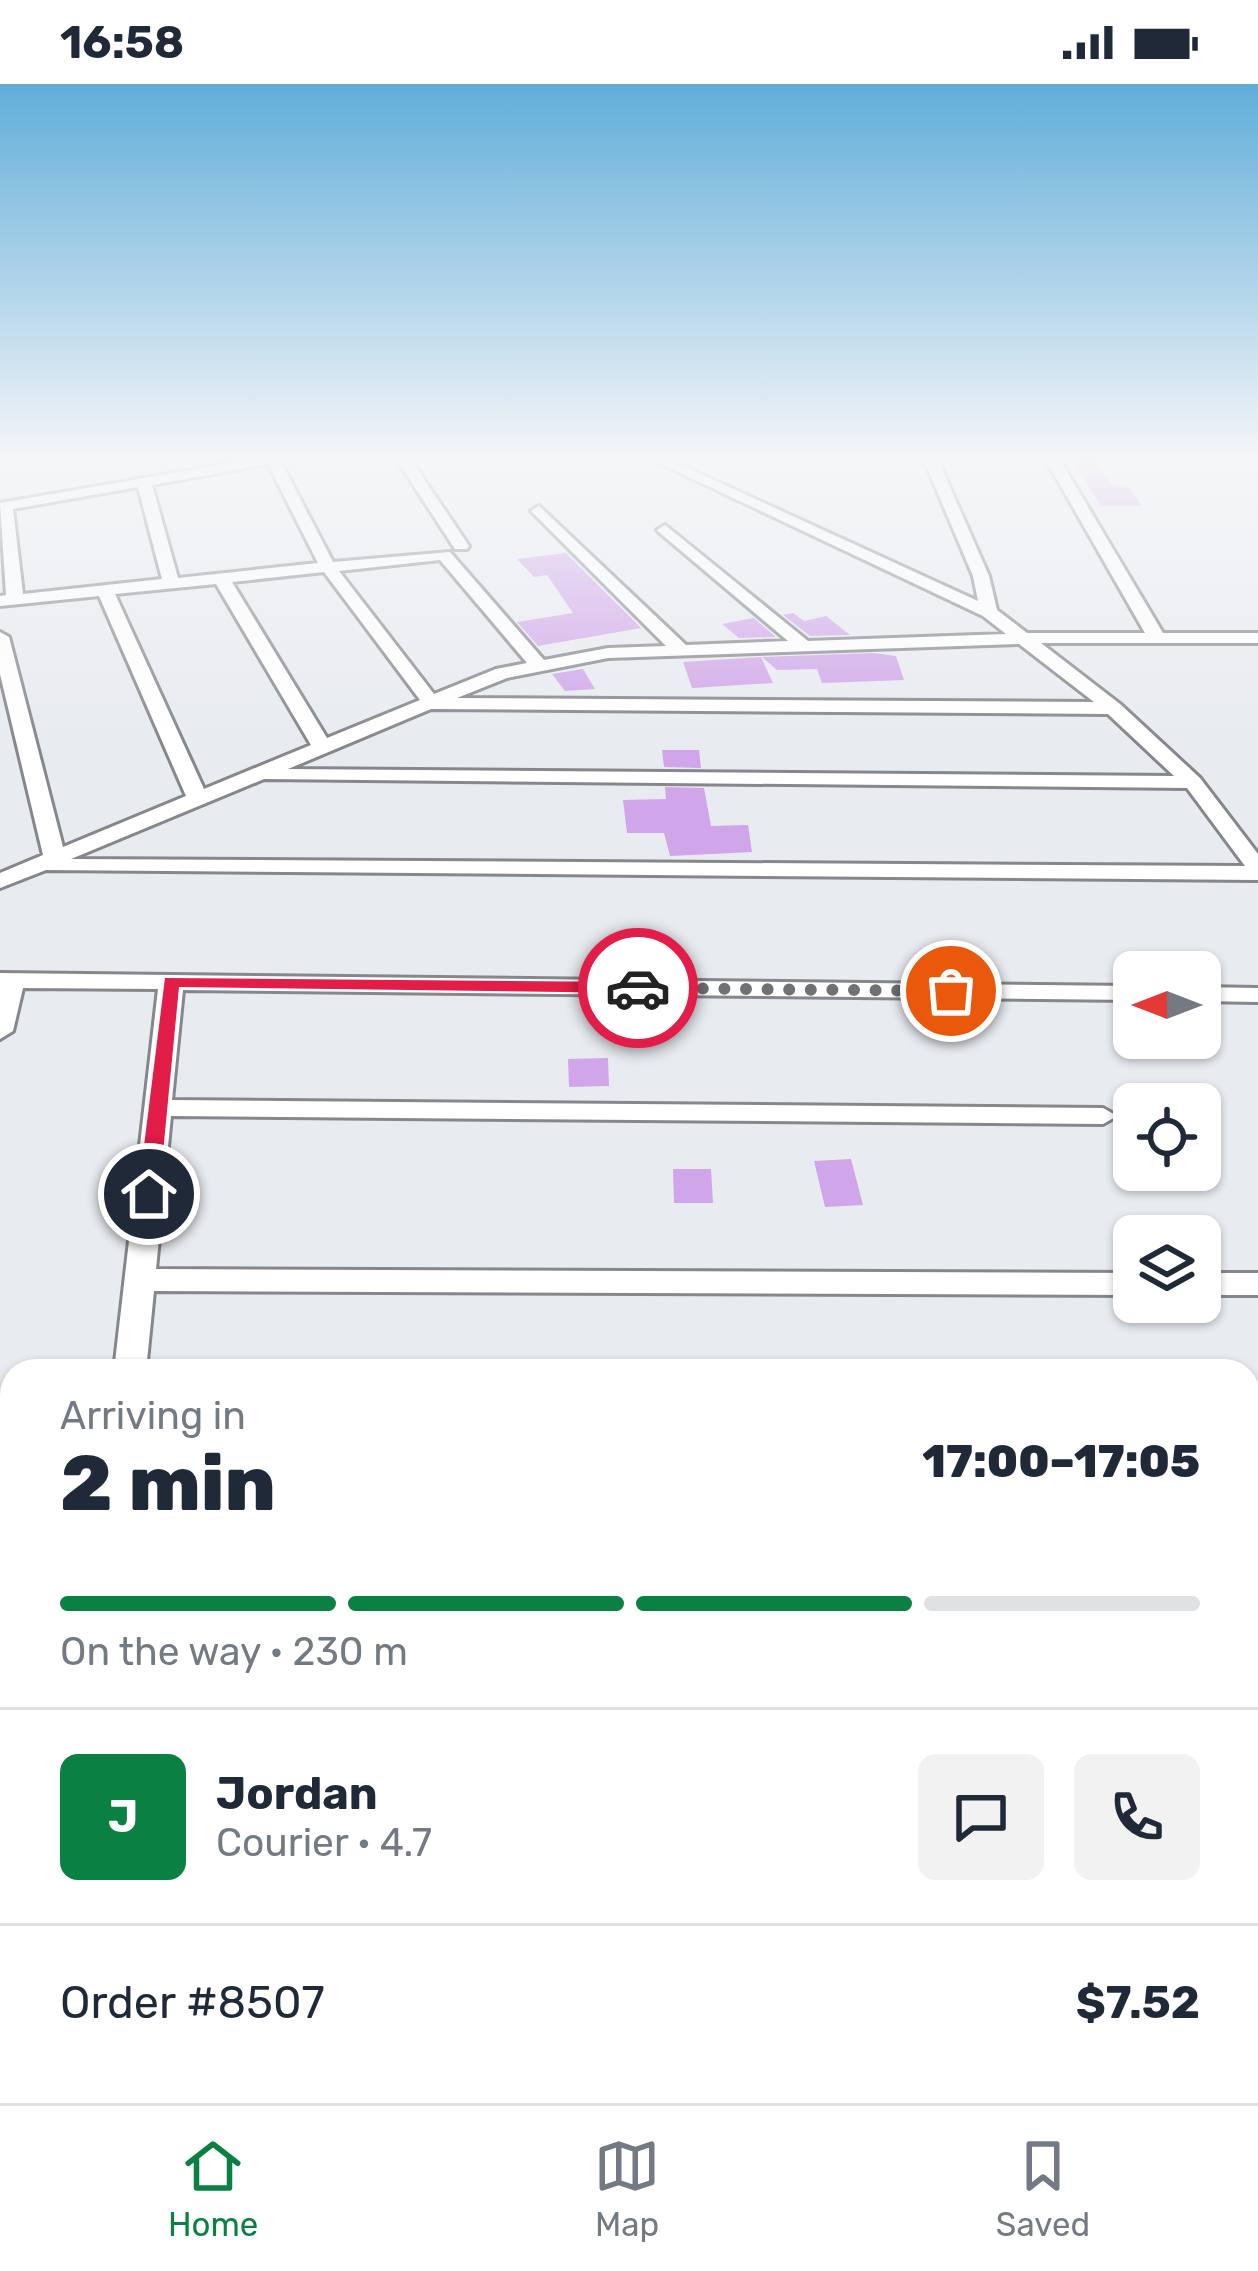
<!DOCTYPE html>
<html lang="en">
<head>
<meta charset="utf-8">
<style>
  :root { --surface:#fff; --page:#f2f2f3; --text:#1f2937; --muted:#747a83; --line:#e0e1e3; --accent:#0b8043 }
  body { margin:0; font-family:Rubik,sans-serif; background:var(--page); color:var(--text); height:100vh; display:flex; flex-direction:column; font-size:45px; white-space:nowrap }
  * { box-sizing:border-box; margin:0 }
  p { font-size:39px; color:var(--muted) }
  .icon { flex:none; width:66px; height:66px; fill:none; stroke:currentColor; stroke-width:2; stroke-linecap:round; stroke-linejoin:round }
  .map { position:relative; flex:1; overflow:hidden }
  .sheet { position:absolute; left:0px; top:1275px; width:1260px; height:744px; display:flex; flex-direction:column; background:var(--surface); border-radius:36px 36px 0 0; box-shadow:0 3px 9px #0004 }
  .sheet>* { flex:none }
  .needle { width:78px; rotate:270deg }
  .controls { position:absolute; left:1113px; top:867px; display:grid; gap:24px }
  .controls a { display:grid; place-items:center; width:108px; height:108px; border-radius:18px; background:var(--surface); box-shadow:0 3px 9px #0004; font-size:60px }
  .pin { position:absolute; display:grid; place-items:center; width:102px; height:102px; color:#fff; margin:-51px; border:6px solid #fff; border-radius:50%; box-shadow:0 3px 12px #0007 }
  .courier { position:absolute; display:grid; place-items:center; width:120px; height:120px; margin:-60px; border:9px solid #e11d48; border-radius:50%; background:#fff; color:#222; box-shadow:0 3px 15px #0007 }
  .head em { font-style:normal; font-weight:800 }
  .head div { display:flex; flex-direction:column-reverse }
  .head { display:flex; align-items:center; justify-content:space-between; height:204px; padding:0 60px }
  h1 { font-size:78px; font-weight:800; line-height:90px }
  .bar { display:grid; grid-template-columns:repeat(4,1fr); gap:18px 12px; align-content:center; height:144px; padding:0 60px }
  .bar i { height:15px; border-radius:9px; background:var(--line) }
  .bar .active { background:var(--accent) }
  .bar p { grid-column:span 4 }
  .line { display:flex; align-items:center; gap:30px; padding:0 60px; border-top:3px solid var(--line) }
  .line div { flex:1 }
  .round { display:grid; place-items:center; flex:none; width:126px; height:126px; border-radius:18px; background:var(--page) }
  .status { display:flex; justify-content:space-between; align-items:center; height:84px; padding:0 60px; background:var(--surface); direction:ltr }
  .status svg { height:33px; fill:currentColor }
  .tab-bar { display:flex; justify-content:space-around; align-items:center; height:168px; border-top:3px solid var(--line); background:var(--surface); font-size:33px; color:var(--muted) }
  .tab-bar a { display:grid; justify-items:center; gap:6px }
  .tab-bar .active { color:var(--accent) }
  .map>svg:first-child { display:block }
</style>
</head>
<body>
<div class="status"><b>16:58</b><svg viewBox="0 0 49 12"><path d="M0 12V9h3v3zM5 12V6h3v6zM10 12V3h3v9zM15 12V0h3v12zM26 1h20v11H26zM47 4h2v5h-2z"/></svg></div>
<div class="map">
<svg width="1258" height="2019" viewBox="0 0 1258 2019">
  <rect width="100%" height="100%" fill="#e8ebf0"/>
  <!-- building -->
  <path fill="#d0a5e9" d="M1073 376H1094L1112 401H1127L1142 422H1101Z
    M566 469 641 544 538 562 517 538 573 529 547 491 534 493 517 475Z
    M793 529 804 537 826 532 850 551 810 552 783 531Z
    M754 534 776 553 739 554 722 540Z
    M873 569 896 572 904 596 822 599 817 585 777 586 762 573Z
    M761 573 773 599 692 604 683 578Z
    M583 585 595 605 565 607 552 590Z
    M662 666H699L701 684 664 683Z
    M665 703 704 704 711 742 748 741 752 768 670 772 664 749H627L623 716 666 715Z
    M608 974 609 1002 569 1003 568 975Z
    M851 1075 863 1121 825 1123 814 1077Z
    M673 1085H711L713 1119H674Z"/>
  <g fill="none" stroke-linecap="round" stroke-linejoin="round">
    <!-- street casing -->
    <g stroke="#85878b" stroke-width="6">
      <path id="street" d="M248 376H280L333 478 450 468 544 576 608 564 666 562 531 427 539 422 686 561 788 557 660 449 657 446 665 441 808 557 1006 550 983 532 653 376H670L978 517 973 492 924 376H938L989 492 997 526 1027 549H1145L1046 376H1060L1163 549H1258V559H1041L1120 620 1200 694 1258 770V796L46 786 0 804V789L43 771 0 590V548L9 553 63 763 186 712 99 512 0 522V512L6 511 0 419ZM268 380 318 479 178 494 152 401ZM138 403 162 495 23 510 13 425ZM440 476 527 579 496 585 434 610 339 487ZM324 488 420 616 327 654 232 498ZM216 500 311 661 204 705 115 510ZM1019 560 1094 618 457 614 507 594 608 574ZM431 625 1108 630 1174 692 288 685ZM264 695 1187 704 1245 782 71 775Z
        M397 376H411L469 462 467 465H455Z
        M0 889 1134 902V916L183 906 172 1016 1103 1024 1117 1032 1103 1040 171 1032 156 1185 1134 1189V1211L154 1207 146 1287H114L158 905 23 904 13 947 0 955Z
        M1200 903 1258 904V918L1200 917Z
        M1200 1189H1258V1211H1200Z
        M1248 1400H1258V1428H1248Z
        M1248 1703H1258V1741H1248Z"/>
    </g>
    <!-- street -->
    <use href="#street" fill="#fff" fill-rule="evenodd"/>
  </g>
  <!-- sky -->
  <linearGradient id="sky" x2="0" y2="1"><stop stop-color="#61aed9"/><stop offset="0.57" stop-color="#f5f6f8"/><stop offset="1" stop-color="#f5f6f8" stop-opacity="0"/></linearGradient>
  <rect width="1258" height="658" fill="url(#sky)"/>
  <!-- route -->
  <path fill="#e11d48" d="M165 894 638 898 647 904 638 909 179 903 159 1110 149 1117 138 1110Z"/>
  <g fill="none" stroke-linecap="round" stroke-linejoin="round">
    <!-- done -->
    <path stroke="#707174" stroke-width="12" stroke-dasharray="0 21.6" d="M638 904 951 907"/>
  </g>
</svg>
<div class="controls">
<a><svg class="needle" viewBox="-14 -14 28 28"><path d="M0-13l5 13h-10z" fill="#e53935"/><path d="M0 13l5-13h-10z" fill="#747a83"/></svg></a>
<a><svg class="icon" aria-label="locate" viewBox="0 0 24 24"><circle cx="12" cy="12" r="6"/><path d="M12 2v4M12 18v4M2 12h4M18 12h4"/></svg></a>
<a><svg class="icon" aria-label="layers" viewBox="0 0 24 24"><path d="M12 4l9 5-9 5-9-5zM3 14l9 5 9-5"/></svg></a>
</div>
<div class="pin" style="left:951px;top:907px;background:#ea580c"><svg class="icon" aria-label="bag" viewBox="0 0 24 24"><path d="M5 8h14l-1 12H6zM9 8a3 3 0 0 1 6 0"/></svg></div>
<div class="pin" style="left:149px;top:1110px;background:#1f2937"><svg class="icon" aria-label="home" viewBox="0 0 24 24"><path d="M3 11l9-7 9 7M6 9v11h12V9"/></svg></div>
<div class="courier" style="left:638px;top:904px"><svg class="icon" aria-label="car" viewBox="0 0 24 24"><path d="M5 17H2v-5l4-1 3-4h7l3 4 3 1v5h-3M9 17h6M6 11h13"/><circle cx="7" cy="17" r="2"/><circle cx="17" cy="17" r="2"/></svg></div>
<section class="sheet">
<div class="head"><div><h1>2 min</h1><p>Arriving in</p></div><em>17:00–17:05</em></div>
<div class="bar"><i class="active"></i><i class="active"></i><i class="active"></i><i></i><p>On the way · 230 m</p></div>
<div class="line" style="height:216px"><b class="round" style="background:var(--accent);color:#fff">J</b><div><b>Jordan</b><p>Courier · 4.7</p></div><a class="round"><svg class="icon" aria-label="chat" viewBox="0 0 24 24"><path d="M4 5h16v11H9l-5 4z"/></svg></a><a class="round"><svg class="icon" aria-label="phone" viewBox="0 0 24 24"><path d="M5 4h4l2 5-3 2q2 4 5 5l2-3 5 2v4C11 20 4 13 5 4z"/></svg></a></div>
<div class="line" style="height:156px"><div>Order #8507</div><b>$7.52</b></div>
</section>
</div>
<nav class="tab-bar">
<a class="active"><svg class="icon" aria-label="home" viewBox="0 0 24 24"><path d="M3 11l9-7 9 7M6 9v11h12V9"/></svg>Home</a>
<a><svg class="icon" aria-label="map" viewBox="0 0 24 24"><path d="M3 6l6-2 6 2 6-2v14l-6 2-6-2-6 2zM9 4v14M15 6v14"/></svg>Map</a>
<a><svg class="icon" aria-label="saved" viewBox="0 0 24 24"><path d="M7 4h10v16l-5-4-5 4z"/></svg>Saved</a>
</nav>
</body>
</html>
